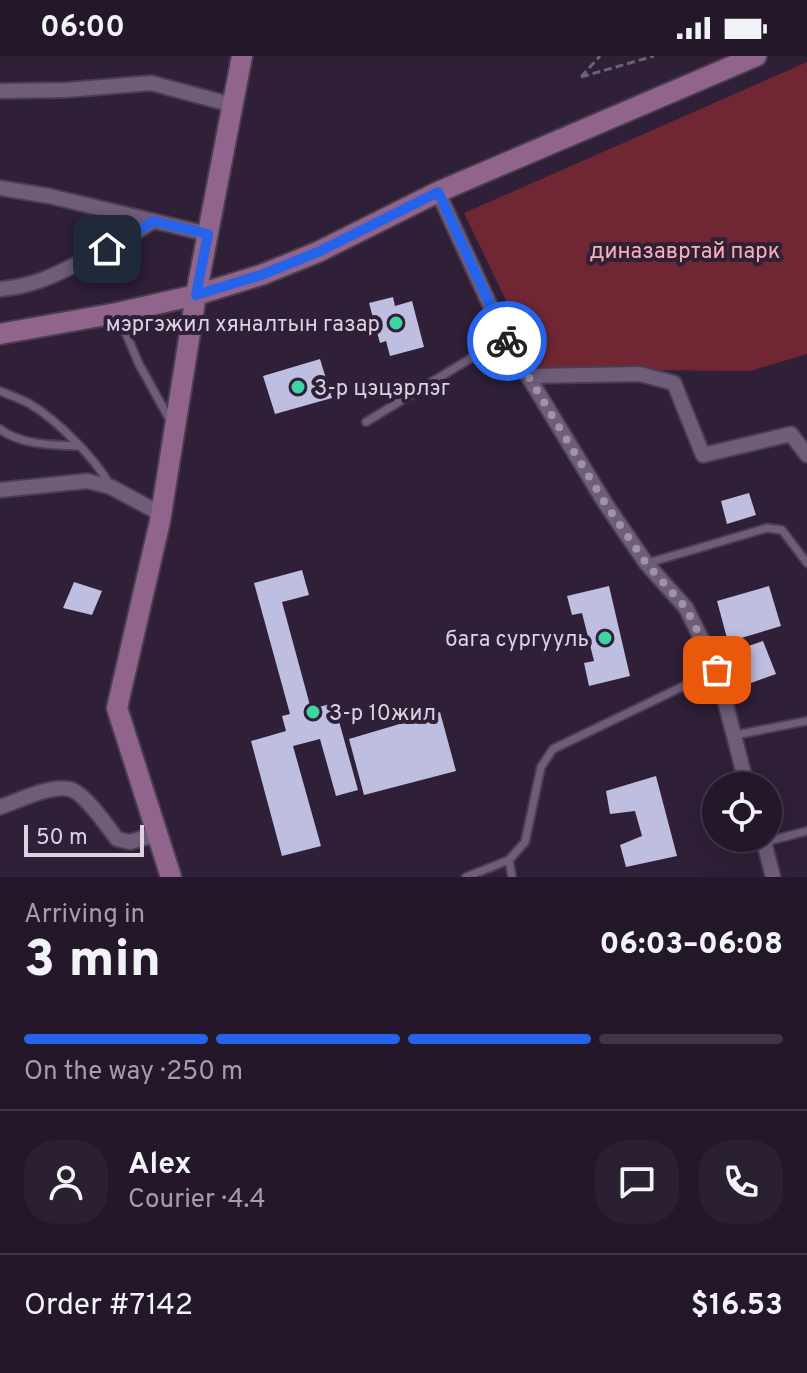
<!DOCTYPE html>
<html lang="en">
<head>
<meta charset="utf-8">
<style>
  :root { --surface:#231729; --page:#2b2031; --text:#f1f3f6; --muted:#a39fa8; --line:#403646; --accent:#2563eb }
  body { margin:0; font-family:Overpass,sans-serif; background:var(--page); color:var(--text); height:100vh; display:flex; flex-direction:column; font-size:30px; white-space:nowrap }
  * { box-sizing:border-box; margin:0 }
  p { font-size:26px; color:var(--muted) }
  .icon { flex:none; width:44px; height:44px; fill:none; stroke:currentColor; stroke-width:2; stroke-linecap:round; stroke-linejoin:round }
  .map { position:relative; height:821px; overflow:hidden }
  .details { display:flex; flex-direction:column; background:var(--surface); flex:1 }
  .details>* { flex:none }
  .buttons { position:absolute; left:702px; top:716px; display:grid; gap:16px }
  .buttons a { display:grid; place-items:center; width:80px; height:80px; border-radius:50%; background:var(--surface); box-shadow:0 8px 32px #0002,0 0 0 2px var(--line); font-size:40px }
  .scale { position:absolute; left:24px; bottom:20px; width:120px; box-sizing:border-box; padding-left:8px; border:4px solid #dcd2e2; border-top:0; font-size:22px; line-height:28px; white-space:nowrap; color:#dcd2e2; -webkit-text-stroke:6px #2f1f37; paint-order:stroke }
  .pin { position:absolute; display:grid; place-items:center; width:68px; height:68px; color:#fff; margin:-34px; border-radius:16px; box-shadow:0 4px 12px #0006 }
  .courier { position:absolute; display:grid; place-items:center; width:80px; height:80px; margin:-40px; border:6px solid #2563eb; border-radius:50%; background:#fff; color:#222; box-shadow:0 2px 10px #0007 }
  .head em { font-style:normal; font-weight:800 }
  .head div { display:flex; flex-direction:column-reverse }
  .head { display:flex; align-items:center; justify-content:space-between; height:136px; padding:0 24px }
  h1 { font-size:52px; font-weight:800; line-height:60px }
  .bar { display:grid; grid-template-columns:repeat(4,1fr); gap:12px 8px; align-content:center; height:96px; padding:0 24px }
  .bar i { height:10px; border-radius:6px; background:var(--line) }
  .bar .selected { background:var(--accent) }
  .bar p { grid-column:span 4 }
  .line { display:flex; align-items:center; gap:20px; padding:0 24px; border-top:2px solid var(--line) }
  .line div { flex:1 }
  .round { display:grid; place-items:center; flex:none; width:84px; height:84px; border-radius:32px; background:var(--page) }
  .status { display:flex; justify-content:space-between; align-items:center; height:56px; padding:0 40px; background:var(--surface); direction:ltr }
  .status svg { height:22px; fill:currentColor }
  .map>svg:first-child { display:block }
</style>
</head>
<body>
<div class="status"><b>06:00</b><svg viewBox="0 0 49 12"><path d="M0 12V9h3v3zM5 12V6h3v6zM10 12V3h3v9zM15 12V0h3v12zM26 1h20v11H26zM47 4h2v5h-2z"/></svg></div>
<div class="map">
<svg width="807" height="821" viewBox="0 0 807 821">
  <rect width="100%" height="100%" fill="#2f1f37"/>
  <!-- green -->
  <path fill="#702733" d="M807 6V298L750 315 539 313 464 157Z"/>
  <!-- building -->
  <path fill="#bebee1" d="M393 241 395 250 412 245 424 291 390 300 386 285 380 287 369 247Z
    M320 303 332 342 275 358 263 320Z
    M749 437 756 459 727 468 721 445Z
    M302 514 309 539 282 546 311 653 334 647 358 734 336 740 320 683 293 690 321 790 282 800 251 685 286 675 282 660 290 658 254 527Z
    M74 526 102 535 92 559 63 552Z
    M609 530 630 620 589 630 584 607 594 605 582 557 572 559 567 540Z
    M769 530 781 570 728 586 717 545Z
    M763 585 776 618 751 627 737 594Z
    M440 656 456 715 364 739 349 683Z
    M656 720 677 800 626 811 620 789 642 780 635 755 610 758 606 735Z"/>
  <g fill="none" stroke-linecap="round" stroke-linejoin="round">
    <!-- lane casing -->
    <g stroke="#4a3d51" stroke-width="11">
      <path id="lane" d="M118 259 139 308 171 366
        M0 335C10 339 21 343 30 348 57 364 96 403 111 431
        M366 366 504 282
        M0 373C20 389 54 389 78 390
        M648 507 767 472 782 474 807 507
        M735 679 807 665
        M765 786 807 775
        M509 804 512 821
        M466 821 509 804 525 786 541 711 553 693 717 614"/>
    </g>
    <!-- street casing -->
    <g stroke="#4a3d51" stroke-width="18">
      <path id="street" d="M0 35 66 34 151 27 233 49
        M0 132 49 140 208 178
        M438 136 505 282 605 447 646 507 686 552 717 614 747 730
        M0 233C38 230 60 216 93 200 116 188 131 180 153 165
        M528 320 640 318 674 327 703 399 791 378 807 399
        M0 434 87 425 111 431 161 458
        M0 751C19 745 48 729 69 733 83 735 108 771 117 783L130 786 157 778
        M763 782 773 821"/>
    </g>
    <!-- secondary casing -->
    <g stroke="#4a3d51" stroke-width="24">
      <path id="secondary" d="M0 278 117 257 196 239 242 0
        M171 821 117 652 160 465 196 239 261 219 318 196 438 136 756 0"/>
    </g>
    <!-- path -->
    <path stroke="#6e6075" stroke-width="3" stroke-dasharray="8 4" stroke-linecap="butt" d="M581 21 654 0
      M581 21 600 0"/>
    <!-- lane -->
    <use href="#lane" stroke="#6e5c78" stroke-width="7"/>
    <!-- street -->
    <use href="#street" stroke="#6e5c78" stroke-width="14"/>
    <!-- secondary -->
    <use href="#secondary" stroke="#90648b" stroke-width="20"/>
  </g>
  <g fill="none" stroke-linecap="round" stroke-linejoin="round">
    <!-- done -->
    <path stroke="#9f93a6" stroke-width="8" stroke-dasharray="0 14.4" d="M507 285 605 447 646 507 686 552 717 614"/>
    <!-- route -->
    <path stroke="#2563eb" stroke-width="10" d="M107 193 122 187 153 165 208 178 196 239 261 219 318 196 438 136 507 285"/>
  </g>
  <!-- markers -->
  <g fill="#3ed4a3" stroke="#2f1f37" stroke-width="3">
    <circle cx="396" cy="267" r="8"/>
    <circle cx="298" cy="331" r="8"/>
    <circle cx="605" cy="582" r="8"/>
    <circle cx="313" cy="656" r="8"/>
  </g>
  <g text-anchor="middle" stroke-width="8" stroke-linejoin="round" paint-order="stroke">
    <!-- park labels -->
    <g font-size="22" fill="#fab0b6" stroke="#2f1f37">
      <text x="685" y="202">диназавртай парк</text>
    </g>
    <!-- poi labels -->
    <g font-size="22" fill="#dcd2e2" stroke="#2f1f37" text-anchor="end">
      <text x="380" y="275">мэргэжил хяналтын газар</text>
      <text x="314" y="339" text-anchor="start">3-р цэцэрлэг</text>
      <text x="589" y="590">бага сургууль</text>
      <text x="329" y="664" text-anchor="start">3-р 10жил</text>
    </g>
  </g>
</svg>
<div class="buttons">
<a><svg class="icon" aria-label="locate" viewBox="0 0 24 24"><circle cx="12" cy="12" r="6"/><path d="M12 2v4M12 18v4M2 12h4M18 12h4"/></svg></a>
</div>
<div class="scale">50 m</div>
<div class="pin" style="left:717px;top:614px;background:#ea580c"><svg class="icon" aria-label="bag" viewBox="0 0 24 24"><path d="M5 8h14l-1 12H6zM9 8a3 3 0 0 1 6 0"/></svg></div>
<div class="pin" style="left:107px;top:193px;background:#1f2937"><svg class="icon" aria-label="home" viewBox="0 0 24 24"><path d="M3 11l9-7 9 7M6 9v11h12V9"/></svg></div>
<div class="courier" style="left:507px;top:285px"><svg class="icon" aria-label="bike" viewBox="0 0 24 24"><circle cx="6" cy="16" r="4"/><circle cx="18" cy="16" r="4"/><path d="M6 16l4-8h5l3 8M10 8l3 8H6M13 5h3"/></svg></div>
</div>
<section class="details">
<div class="head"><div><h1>3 min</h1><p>Arriving in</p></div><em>06:03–06:08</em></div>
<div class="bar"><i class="selected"></i><i class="selected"></i><i class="selected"></i><i></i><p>On the way · 250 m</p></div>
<div class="line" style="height:144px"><a class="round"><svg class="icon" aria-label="person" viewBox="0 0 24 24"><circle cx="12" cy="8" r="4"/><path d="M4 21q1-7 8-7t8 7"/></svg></a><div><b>Alex</b><p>Courier · 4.4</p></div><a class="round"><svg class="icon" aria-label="chat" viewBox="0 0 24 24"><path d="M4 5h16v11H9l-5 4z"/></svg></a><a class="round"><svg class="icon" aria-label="phone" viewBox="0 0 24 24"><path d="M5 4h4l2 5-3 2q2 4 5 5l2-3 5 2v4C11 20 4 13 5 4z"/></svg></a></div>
<div class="line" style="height:104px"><div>Order #7142</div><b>$16.53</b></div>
</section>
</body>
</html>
